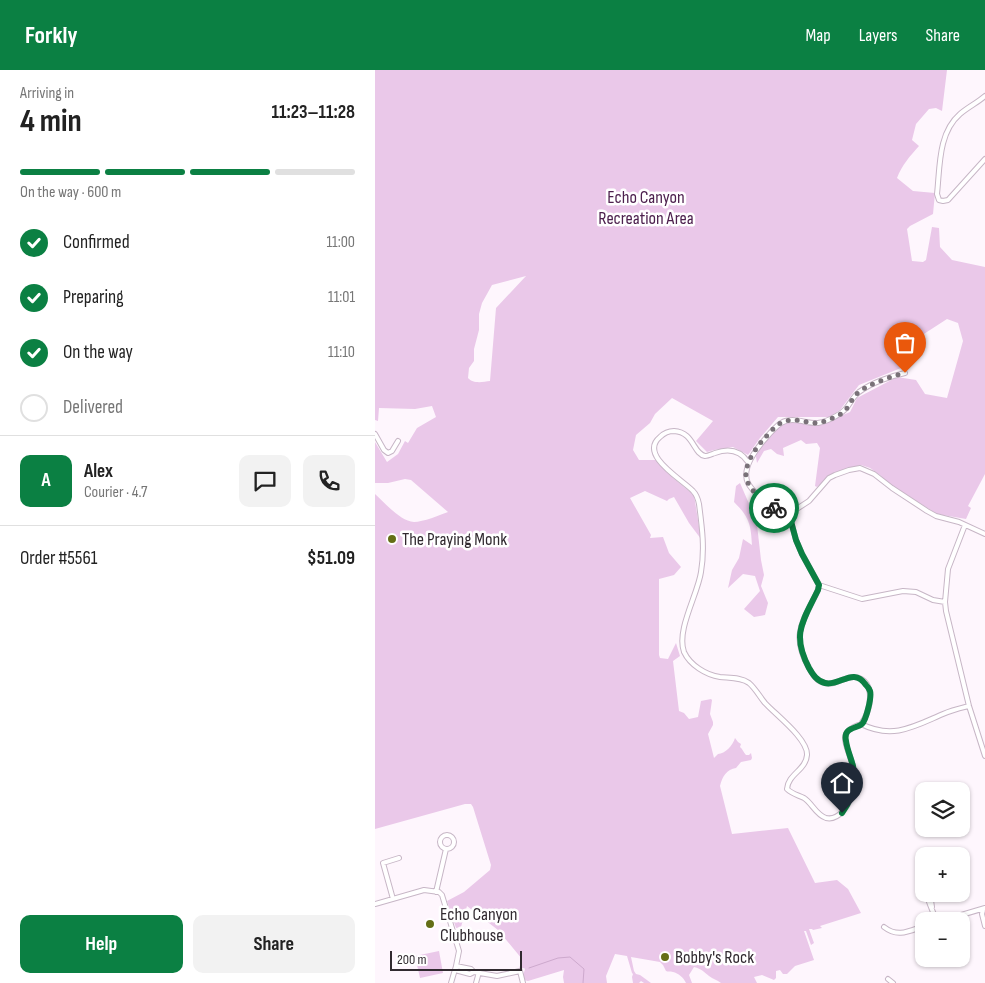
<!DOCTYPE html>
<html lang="en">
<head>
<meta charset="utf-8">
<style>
  :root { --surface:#fff; --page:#f2f2f2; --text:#222; --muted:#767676; --line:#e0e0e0; --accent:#0b8043 }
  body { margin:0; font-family:"Sofia Sans Condensed",sans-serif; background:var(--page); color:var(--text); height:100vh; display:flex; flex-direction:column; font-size:19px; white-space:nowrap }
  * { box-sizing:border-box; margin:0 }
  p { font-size:16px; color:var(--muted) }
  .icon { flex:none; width:28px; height:28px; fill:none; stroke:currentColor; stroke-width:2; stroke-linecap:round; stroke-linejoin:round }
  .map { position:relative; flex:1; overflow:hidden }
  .details { display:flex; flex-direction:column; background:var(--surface); width:375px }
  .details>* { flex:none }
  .fabs { position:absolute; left:540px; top:712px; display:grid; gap:10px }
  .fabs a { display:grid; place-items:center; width:55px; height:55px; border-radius:10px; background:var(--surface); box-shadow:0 1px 4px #0004; font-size:25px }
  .scale { position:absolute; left:15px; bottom:12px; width:132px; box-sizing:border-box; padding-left:5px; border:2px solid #312a30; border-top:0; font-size:14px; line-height:18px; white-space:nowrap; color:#312a30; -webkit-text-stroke:4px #fff; paint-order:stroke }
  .pin { position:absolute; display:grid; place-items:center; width:42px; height:42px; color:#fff; margin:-51px -21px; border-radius:50% 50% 50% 0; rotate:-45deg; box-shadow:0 0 5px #0007 }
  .pin .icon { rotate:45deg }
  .courier { position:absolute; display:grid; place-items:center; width:50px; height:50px; margin:-25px; border:4px solid #0b8043; border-radius:50%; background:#fff; color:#222; box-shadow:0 1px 6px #0007 }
  .summary em { font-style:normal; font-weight:700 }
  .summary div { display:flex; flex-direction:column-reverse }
  .summary { display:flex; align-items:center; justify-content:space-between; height:85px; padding:0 20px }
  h1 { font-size:32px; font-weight:700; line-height:38px }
  .bar { display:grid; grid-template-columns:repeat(4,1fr); gap:8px 5px; align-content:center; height:60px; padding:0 20px }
  .bar i { height:6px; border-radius:4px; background:var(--line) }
  .bar .current { background:var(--accent) }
  .bar p { grid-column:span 4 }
  .line { display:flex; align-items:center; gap:12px; padding:0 20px; border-top:1px solid var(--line) }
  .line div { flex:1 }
  .round { display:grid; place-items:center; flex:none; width:52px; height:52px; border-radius:10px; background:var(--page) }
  ol { padding:0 20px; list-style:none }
  li { display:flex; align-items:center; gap:15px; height:55px }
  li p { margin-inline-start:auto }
  li .icon { padding:5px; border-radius:50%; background:var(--accent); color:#fff; stroke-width:4 }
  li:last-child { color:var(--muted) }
  li i { width:28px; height:28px; border:2px solid var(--line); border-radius:50% }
  .cta { display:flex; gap:10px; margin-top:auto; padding:10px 20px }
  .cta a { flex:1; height:58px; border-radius:10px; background:var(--accent); color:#fff; font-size:20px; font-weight:700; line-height:58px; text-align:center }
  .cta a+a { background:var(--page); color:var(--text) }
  header { display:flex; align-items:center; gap:30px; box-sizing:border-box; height:70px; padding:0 25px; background:var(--accent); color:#fff }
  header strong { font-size:24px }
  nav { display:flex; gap:28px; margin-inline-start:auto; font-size:18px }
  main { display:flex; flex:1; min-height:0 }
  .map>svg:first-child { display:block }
</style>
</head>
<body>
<header>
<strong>Forkly</strong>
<nav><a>Map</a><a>Layers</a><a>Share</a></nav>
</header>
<main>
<section class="details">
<div class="summary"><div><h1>4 min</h1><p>Arriving in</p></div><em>11:23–11:28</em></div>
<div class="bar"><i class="current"></i><i class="current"></i><i class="current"></i><i></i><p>On the way · 600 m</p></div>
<ol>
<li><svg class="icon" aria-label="check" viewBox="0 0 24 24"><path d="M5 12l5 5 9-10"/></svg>Confirmed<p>11:00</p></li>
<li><svg class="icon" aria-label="check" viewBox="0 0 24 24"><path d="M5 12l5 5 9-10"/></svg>Preparing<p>11:01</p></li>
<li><svg class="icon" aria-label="check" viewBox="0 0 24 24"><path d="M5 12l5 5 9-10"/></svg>On the way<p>11:10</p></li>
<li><i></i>Delivered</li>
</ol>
<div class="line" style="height:90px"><b class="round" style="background:var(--accent);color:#fff">A</b><div><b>Alex</b><p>Courier · 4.7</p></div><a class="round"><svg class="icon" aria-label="chat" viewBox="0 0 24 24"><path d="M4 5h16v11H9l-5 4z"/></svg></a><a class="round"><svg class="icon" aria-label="phone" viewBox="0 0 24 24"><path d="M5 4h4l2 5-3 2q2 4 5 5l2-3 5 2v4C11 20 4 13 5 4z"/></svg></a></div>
<div class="line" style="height:65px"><div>Order #5561</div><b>$51.09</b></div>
<div class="cta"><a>Help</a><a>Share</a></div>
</section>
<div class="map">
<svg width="610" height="913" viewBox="0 0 610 913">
  <rect width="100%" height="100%" fill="#fef6fd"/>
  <!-- green -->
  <path fill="#eac8e9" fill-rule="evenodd" d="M0 0H572L567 41 561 38 554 39 541 54 537 70 544 76C535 86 527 95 522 108L538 121 560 123 558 144 535 156 532 159 537 191 548 192 551 190 557 157 564 158 565 177 577 190 610 197V404L593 436 596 438 591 449 562 444 514 414 505 405 495 398 486 395 457 404 442 417 440 416 445 378 442 373 431 374 426 370 408 378 409 386 402 384 396 379 389 381 382 393 381 387 382 379 406 355 419 351 444 355 475 342 482 328 522 307 541 310 550 324 572 328 588 271 583 253 572 249 538 271 530 283 526 298 484 315 465 340 454 347H403L385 368 373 385 358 377 339 380 332 382 321 371 338 351 297 328 280 344 275 353 261 365 258 380 264 390H282L298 408 319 425 326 469 314 453 299 427 294 429 292 431 270 421 255 428 276 465 275 468 288 467 294 483 306 497 299 505 284 509V585L285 588 293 589 301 573 305 586 298 591 304 641 309 643 314 649 323 647 326 631 336 629 337 630 335 644 338 652V655L333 664 339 688 343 684C350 684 358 675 360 668L363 672 366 674 365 677C368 679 368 682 371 685H374L376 683 377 688 376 690 366 692 361 698C352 699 347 707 345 716L357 764 413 758 440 813 462 810 473 819 486 843 445 856 447 858 438 860 437 859H434L439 873 436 875 431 861H429L439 890 420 896 412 904H408L405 900 401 901V908L399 910 387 905 379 907 382 913H346C342 910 338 909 334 906 329 902 327 899 319 897L314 905 317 913H311C309 908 303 903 298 902 295 901 293 902 291 901L288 895 285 892 256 887 259 901 261 904 265 905 276 913H269L266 911 264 913H258L257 907 258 904 257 903 252 886 240 884 231 906 232 913H189L188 907 189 900 153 911 149 910 148 906 150 899 149 898 144 899 147 889 123 860 92 836 86 857 81 858 72 831 89 822 115 800 116 795 98 737 96 734H90L0 759V424C10 433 25 451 39 452 48 452 65 445 73 442L36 410 30 409 13 413H0V372L12 392 23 384 30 371 33 373 42 358 61 347 57 336 40 339 4 338 3 351 0 350ZM151 206 121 238 115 311C108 312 98 314 93 308L94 298 99 291V279L104 260V244L107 233 117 215Z
    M365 413 375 436 381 446 386 490 389 505 386 516 393 533 390 545 379 547 369 539 385 521 380 506 368 504 353 518 357 500 364 488 368 469 377 475C376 454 374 447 359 432L361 416Z
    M64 881 68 903 45 908 40 886Z"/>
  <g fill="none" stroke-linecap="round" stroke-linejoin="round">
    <!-- stream -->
    <path stroke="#cda9cd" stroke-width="1" d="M154 898 183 888 195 887 209 899 208 913"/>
    <!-- street casing -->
    <g stroke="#c7b6c6" stroke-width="6">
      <path id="street" d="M610 26C602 33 593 37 585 44 563 63 565 97 562 124L564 130 568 131 573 130 610 89
        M530 303C516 306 496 313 484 322 474 330 475 339 461 346 456 349 449 352 443 353 431 354 418 346 406 353 400 357 395 363 390 369 381 379 366 399 373 413 375 417 379 421 382 425 391 435 401 440 414 444L434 431 454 408 460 405 474 400 485 398 499 404 517 418 552 441 561 446 584 452 610 464
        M0 364 9 380 13 383 17 381 23 371
        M373 392C365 380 354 378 340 383 337 384 333 386 330 386 318 384 319 362 299 361 294 361 289 363 285 367 263 385 308 410 318 421 321 424 323 429 324 434 327 457 330 479 326 502 323 524 301 560 309 582 315 595 331 605 345 607 354 608 366 607 374 613 380 618 385 627 390 633 401 645 433 669 432 685 431 700 413 704 412 719 417 724 423 725 429 728 437 733 441 745 451 748 464 751 474 735 477 724 480 717 480 705 478 698 477 688 470 677 470 668 470 660 480 656 486 654
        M414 444 421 470 427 484 444 515 443 520C428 552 415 564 434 598 438 605 442 612 450 613 461 616 469 606 480 607 502 610 496 642 486 654
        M590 455 573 499 570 532 571 541 594 636 610 686
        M444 515 487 529 528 521 541 522 558 530 570 532
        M486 654C518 670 540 656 568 644 577 640 586 638 594 636
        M65 772a7 7 0 1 1 14 0a7 7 0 1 1-14 0Z
        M545 788 546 794 549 799
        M61 822 71 779
        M552 824C553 833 559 842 561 851
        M555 824 557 837
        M18 829 8 793 24 788
        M0 834 49 820 64 822 67 825 84 881 81 896 76 913
        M608 840 607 844 610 856
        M566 851 610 838
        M509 857C523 868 534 861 549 856
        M81 896 96 899 99 902
        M80 900 95 904 99 902 122 906 145 901 148 913
        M513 909 518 913
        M101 913 104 902"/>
    </g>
    <!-- street -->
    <use href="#street" stroke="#fff" stroke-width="4"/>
  </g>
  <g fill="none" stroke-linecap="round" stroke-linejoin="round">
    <!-- done -->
    <path stroke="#797178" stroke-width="5" stroke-dasharray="0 9" d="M399 438C389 432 377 422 372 411 367 398 380 379 388 370 394 364 400 355 408 352 420 347 431 353 442 353 449 352 458 348 464 345 475 339 475 329 484 322 494 314 517 306 530 303"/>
    <!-- route -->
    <path stroke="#0b8043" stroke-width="6" d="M399 438 414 444 421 470 427 484 444 515 443 520C428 551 416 564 434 598 438 605 442 611 450 613 465 617 478 596 491 615 493 617 494 618 495 621 497 627 491 650 487 654 481 659 468 657 471 671 472 679 476 688 478 696 482 714 477 729 467 743"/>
  </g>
  <!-- markers -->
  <g fill="#646e16" stroke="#fff" stroke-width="2">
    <circle cx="17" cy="469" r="5"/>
    <circle cx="55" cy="854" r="5"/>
    <circle cx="290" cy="887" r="5"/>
  </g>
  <g text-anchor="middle" stroke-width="5" stroke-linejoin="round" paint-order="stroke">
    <!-- park labels -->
    <g font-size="18" fill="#4d204e" stroke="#fff">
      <text x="271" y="133">Echo Canyon<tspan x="271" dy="21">Recreation Area</tspan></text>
    </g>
    <!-- poi labels -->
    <g font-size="18" fill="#312a30" stroke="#fff" text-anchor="start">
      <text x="27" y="475">The Praying Monk</text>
      <text x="65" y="850">Echo Canyon<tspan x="65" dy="21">Clubhouse</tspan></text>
      <text x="300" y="893">Bobby's Rock</text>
    </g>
  </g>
</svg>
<div class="fabs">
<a><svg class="icon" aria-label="layers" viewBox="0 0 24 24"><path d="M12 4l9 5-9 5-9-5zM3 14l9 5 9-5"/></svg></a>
<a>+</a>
<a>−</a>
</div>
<div class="scale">200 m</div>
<div class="pin" style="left:530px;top:303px;background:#ea580c"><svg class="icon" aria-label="bag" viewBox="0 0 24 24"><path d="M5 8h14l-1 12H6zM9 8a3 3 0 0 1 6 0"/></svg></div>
<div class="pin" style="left:467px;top:743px;background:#1f2937"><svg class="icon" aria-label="home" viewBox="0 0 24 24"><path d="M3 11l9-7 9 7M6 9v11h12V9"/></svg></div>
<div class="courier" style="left:399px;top:438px"><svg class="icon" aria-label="bike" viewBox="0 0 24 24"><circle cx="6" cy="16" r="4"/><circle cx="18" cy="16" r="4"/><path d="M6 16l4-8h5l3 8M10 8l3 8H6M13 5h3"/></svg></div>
</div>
</main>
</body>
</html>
